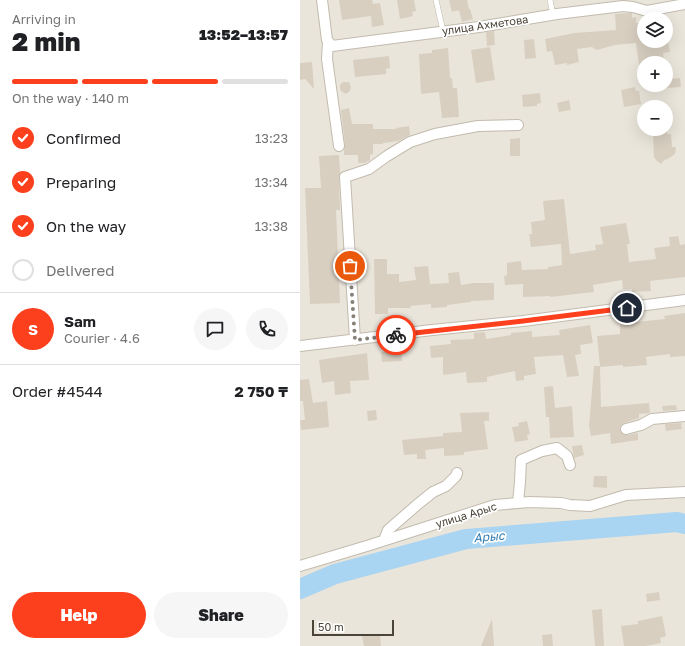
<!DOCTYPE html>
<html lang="en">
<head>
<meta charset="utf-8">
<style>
  :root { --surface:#fff; --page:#f6f6f6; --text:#202124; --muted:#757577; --line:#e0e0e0; --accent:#fc3f1d }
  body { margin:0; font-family:"Golos Text",sans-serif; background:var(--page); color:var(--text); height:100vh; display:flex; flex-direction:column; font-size:15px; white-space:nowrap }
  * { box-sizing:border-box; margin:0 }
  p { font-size:13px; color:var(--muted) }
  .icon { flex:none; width:22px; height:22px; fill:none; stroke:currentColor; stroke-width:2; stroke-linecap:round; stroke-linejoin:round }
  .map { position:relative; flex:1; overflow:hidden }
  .drawer { display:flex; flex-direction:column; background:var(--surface); width:300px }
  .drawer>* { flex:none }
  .controls { position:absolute; left:337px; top:12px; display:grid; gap:8px }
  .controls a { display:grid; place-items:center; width:36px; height:36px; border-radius:50%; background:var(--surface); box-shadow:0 4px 16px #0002; font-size:20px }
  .scale { position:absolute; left:12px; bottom:10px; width:82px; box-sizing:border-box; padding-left:4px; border:2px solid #4b4439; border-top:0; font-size:11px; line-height:14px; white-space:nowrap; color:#4b4439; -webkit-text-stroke:3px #fff; paint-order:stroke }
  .pin { position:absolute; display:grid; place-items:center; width:34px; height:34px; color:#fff; margin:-17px; border:2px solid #fff; border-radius:50%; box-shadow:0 1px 4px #0007 }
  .courier { position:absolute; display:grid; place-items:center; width:40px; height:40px; margin:-20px; border:3px solid #fc3f1d; border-radius:50%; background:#fff; color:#222; box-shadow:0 1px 5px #0007 }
  .overview em { font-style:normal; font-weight:800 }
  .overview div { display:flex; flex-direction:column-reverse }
  .overview { display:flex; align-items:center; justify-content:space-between; height:68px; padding:0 12px }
  h1 { font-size:26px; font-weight:800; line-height:30px }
  .bar { display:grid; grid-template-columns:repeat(4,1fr); gap:6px 4px; align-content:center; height:48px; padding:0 12px }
  .bar i { height:5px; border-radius:3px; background:var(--line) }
  .bar .selected { background:var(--accent) }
  .bar p { grid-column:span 4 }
  .line { display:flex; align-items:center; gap:10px; padding:0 12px; border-top:1px solid var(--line) }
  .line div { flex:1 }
  .round { display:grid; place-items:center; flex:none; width:42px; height:42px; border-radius:21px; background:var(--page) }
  ol { padding:0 12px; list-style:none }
  li { display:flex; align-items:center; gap:12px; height:44px }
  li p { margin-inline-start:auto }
  li .icon { padding:4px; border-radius:50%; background:var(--accent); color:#fff; stroke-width:4 }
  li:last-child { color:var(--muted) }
  li i { width:22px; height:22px; border:2px solid var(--line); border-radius:50% }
  .primary-button { display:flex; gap:8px; margin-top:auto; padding:8px 12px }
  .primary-button a { flex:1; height:46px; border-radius:24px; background:var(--accent); color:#fff; font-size:16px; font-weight:800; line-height:46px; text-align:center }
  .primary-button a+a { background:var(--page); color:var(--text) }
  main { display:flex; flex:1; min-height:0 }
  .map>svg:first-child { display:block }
</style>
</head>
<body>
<main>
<section class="drawer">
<div class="overview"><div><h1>2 min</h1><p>Arriving in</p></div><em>13:52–13:57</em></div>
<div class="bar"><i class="selected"></i><i class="selected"></i><i class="selected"></i><i></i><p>On the way · 140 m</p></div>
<ol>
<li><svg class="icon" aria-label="check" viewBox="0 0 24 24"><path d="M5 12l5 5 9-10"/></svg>Confirmed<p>13:23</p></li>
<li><svg class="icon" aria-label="check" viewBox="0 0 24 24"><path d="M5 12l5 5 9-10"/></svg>Preparing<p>13:34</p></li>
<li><svg class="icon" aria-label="check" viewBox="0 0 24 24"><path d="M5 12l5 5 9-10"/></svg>On the way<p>13:38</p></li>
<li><i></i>Delivered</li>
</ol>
<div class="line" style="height:72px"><b class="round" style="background:var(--accent);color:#fff">S</b><div><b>Sam</b><p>Courier · 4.6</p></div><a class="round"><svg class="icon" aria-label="chat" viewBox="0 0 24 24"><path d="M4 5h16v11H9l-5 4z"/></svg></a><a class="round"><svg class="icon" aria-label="phone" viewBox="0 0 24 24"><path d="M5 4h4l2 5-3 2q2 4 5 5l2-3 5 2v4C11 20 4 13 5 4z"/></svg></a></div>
<div class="line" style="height:52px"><div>Order #4544</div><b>2 750 ₸</b></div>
<div class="primary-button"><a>Help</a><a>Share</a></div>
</section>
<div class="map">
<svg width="385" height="646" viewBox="0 0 385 646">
  <rect width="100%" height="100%" fill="#f6f3ec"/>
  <!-- residential -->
  <path fill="#eae5da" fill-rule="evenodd" d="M0 0H385V646H0ZM344 19H366V41H344ZM344 63H366V85H344ZM344 107H366V129H344Z"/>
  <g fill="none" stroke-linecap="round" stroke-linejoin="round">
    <!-- river -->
    <path stroke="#a9d4f2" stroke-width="20" d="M0 589 35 574 166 539 377 522 385 524"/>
  </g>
  <!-- building -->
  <path fill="#d8cfc1" d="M39 0H72L73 4 80 3 84 25 72 27 71 16 42 20Z
    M97 0H114L116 11 112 12 113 16 100 19Z
    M149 0H167L169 9H170L173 19 162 22 159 10 152 12Z
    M330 13H332V18L336 17V23H344V41H349L350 45 368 42 370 52 363 53 364 63H345L344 61V65H339L336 43 315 45 297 50 295 49 292 47 277 49 279 62 267 65V63L255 65 252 51 247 52 245 39 274 33 316 30 315 14Z
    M194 31 195 45 187 46 186 32Z
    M234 39 236 58 225 59 224 40Z
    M190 47 195 80 176 83 171 50Z
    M148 48 150 78H152L153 88H157L159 117 142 118 139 92 121 94 119 54 132 53V50Z
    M89 56 90 68 86 69V74L55 77 53 60Z
    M12 62 14 89 5 79 0 80V63Z
    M380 78 381 87 366 88V79Z
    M43 82H49L51 87 50 91 46 94 42 92 40 89V85Z
    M335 87 336 91H339L341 104 324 107 321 90Z
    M240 93 241 103 237 104V106L223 107 222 95Z
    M269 100 271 110 259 112 257 103Z
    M49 108 52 124H73V129H97L96 128 109 126 110 135 98 141 83 143V144H73V154L70 155V160L65 163H58V155H44V150L45 145 41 110Z
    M355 129H367V134H371L372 147H376L375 154 368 159 364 160 361 164 356 160 354 157 353 135 355 134Z
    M220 138V156H210V139Z
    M39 155 40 173 39 177V182L40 210H36L40 303 10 304 5 188H21L19 156Z
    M264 199 270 254 296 250 295 245 303 244 300 227 326 223 330 244H327L329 262 356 259 354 248 370 246 369 237 378 236 380 245 385 244V277L350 281 351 291 332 292V289H323L322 280 293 285 294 292 250 297V296L223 297V284L205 285 204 276 207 275V263L221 261 222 270 248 269V267L262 265 261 244 231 247 229 234H232L231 222 245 220 243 201Z
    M74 259H87V274H99V282L116 280 114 267 128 266 130 284 149 283 148 273 159 272 161 285 173 283H194V300L171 301V302L147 305V307L131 308V304L110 306 111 308H88V314H75Z
    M385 313V356L370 357V354L346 357 347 365 323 367V365L300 367 301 407 349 403 350 413 339 414V418L324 423 320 427V431L324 435H328L338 433V440L311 444 310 433 291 436 289 426 294 366H300L297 336 320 334V323L336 321V322L365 319 364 316Z
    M290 325 293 343 280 345 281 354 275 355 279 376 267 377 263 355 234 357 236 374 224 376V380L216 381 215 371 187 377V382L167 383 166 372 143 375V357L131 358 130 346 151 344 150 340 174 339V333L185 332 186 339 211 335V333L232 331V337L260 335 259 330Z
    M101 350 102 361 82 362 81 352Z
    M67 353 69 380 50 381 51 393 35 395 34 381 22 383 19 360Z
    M9 379 13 403 27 401 29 427 1 430 0 420H5L3 401H0V380Z
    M253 386 255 408 272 406 274 437 250 438 249 417H246L244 387Z
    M376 405 377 410 363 411 362 406Z
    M76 410 77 420 68 421 67 411Z
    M189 412V421H184L188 449 164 452V455L144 456V448L125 450 126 459H117V454L104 455 102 440 143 436V433L162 432 160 413Z
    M227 421 230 434 227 435 228 440 215 442 212 427 219 426 218 423Z
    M381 423 382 429 366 431 365 424Z
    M282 445 284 455 274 458 272 446Z
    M294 476H307V488L293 487Z
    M359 592 360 600 347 602 346 594Z
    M302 609 304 646H295L292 610Z
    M362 616 366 636 360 638 361 643 346 646H324L321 626 338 624V621Z
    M192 619 194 646H181Z
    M80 634 81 646H64L62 636Z
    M252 634 253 646H243L242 635Z"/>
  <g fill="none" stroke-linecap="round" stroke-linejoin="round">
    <!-- service casing -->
    <g stroke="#c2bbae" stroke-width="6">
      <path id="service" d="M136 0 143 31
        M250 0 253 15"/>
    </g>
    <!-- minor casing -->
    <g stroke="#c2bbae" stroke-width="12">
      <path id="minor" d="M22 0 27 40 32 46 179 27 257 14 323 6 333 7 347 11 385 4
        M28 42 27 59 39 146
        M55 340 45 177 69 169 87 156 110 142 135 134 178 126 218 125
        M0 346 132 330 223 321 385 300
        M326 429 341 425 352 419 385 416
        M218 503 220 482 221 460 242 451 257 448 267 456 270 465
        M84 540 88 530 118 504 133 492 146 486 156 476 157 473
        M0 566 70 545 195 505 229 502 261 503 270 505 290 506 326 495 385 492"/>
    </g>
    <!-- service -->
    <use href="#service" stroke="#fff" stroke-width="5"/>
    <!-- minor -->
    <use href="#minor" stroke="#fff" stroke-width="10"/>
  </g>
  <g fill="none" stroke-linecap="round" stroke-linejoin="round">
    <!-- done -->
    <path stroke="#878178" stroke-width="4" stroke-dasharray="0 7.2" d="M50 266 55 340 96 335"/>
    <!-- route -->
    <path stroke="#fc3f1d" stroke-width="5" d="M96 335 223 321 327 308"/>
  </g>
  <g text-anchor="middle" stroke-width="3.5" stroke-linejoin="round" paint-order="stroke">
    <!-- street labels -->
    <g font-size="11" fill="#4b4439" stroke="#fff">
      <text transform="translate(185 25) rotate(-8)" y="4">улица Ахметова</text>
      <text transform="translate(166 515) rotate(-17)" y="4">улица Арыс</text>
    </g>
    <!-- water labels -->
    <g font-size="12" font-style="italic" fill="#2e7ab2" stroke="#fff">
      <text transform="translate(189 537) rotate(-5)" y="4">Арыс</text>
    </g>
  </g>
</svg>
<div class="controls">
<a><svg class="icon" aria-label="layers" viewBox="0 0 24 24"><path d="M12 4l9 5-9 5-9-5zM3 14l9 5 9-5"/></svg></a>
<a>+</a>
<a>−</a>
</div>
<div class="scale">50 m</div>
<div class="pin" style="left:50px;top:266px;background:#ea580c"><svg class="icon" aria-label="bag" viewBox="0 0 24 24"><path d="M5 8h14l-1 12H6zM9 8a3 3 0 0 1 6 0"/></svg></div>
<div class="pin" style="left:327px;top:308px;background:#1f2937"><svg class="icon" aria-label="home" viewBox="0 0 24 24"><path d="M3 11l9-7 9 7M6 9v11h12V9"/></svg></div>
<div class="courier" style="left:96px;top:335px"><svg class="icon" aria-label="bike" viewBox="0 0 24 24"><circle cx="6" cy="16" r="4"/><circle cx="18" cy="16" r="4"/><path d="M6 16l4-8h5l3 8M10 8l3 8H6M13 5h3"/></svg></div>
</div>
</main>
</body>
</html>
